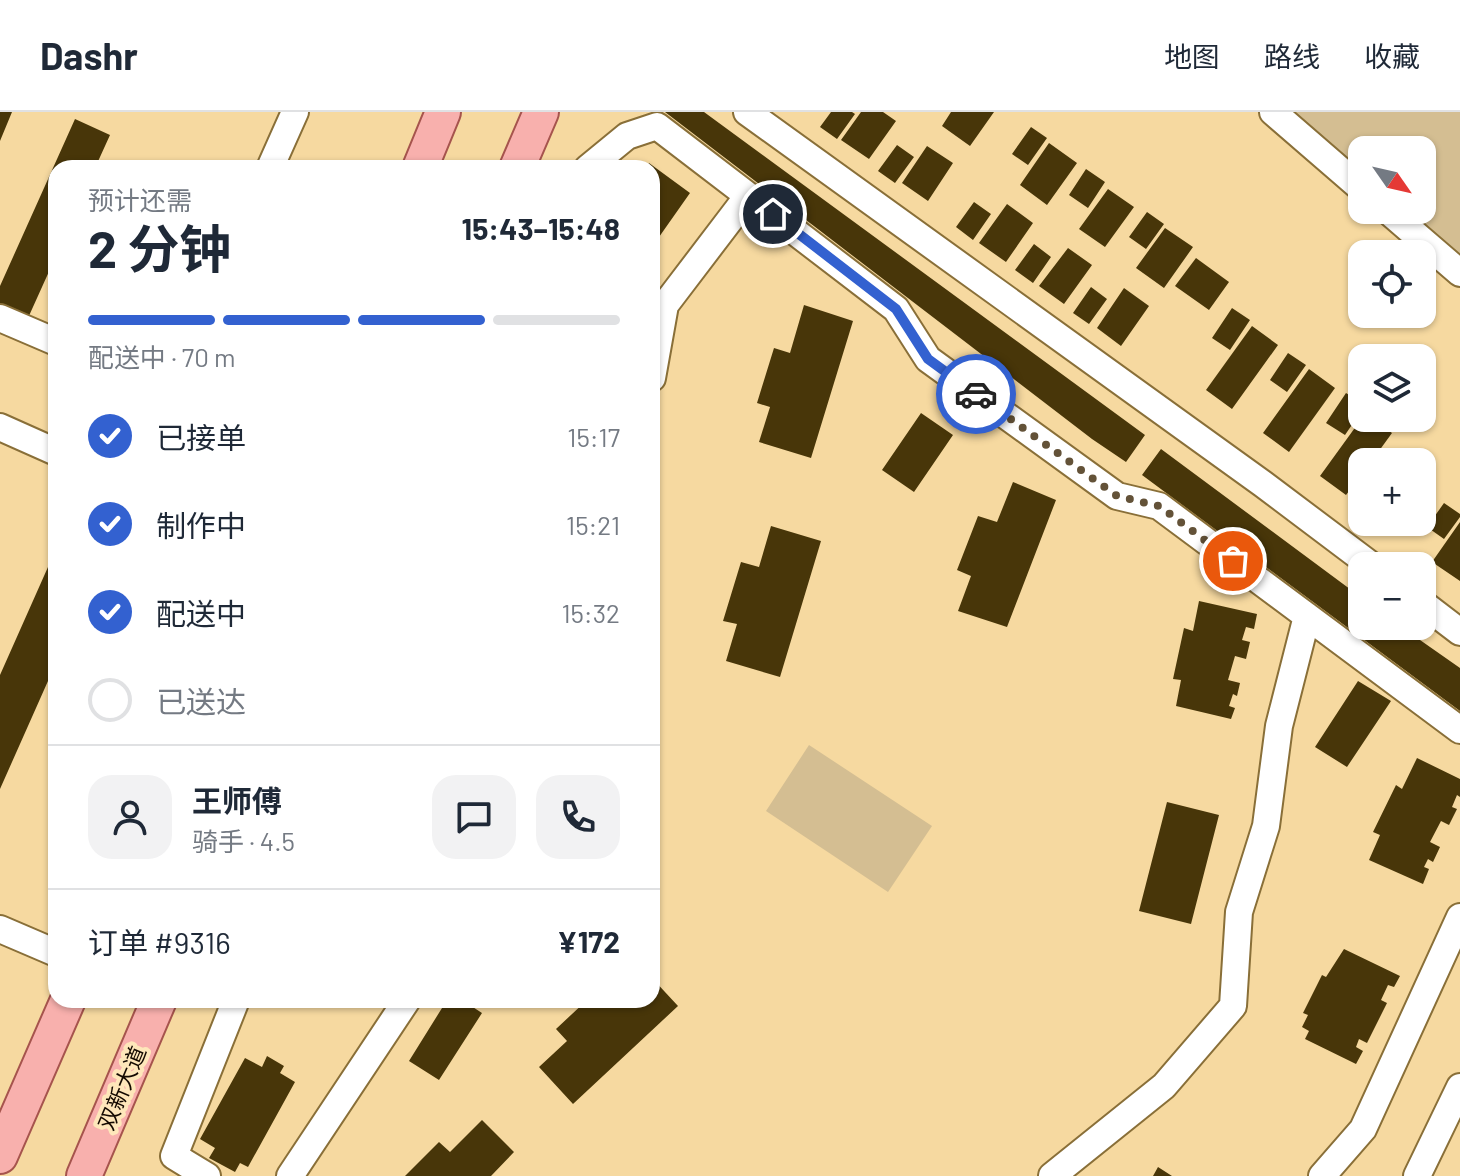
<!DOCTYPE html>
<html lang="zh">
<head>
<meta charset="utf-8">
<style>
  :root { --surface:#fff; --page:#f2f2f3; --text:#1f2937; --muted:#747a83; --line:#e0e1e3; --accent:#3361d0 }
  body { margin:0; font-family:Barlow,"Noto Sans SC",sans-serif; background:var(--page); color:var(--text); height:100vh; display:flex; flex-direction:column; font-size:30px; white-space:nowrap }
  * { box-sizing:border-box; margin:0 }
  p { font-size:26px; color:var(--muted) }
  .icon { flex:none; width:44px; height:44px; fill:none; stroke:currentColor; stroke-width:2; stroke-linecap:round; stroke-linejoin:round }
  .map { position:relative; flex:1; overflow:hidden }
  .panel { position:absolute; left:48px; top:48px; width:612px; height:848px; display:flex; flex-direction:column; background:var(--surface); border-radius:24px; box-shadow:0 2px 6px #0004 }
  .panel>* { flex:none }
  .needle { width:52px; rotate:124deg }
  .buttons { position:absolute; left:1348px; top:24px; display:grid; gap:16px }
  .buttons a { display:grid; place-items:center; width:88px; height:88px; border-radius:16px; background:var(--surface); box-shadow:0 2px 6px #0004; font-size:40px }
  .pin { position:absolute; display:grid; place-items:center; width:68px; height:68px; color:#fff; margin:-34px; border:4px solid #fff; border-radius:50%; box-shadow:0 2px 8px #0007 }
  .courier { position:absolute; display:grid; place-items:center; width:80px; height:80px; margin:-40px; border:6px solid #3361d0; border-radius:50%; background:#fff; color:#222; box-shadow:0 2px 10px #0007 }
  .headline em { font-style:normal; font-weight:700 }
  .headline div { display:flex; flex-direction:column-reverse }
  .headline { display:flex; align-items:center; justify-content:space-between; height:136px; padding:0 40px }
  h1 { font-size:52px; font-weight:700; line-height:60px }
  .bar { display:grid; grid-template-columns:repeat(4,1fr); gap:12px 8px; align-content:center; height:96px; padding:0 40px }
  .bar i { height:10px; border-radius:6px; background:var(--line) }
  .bar .active { background:var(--accent) }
  .bar p { grid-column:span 4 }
  .line { display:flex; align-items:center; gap:20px; padding:0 40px; border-top:2px solid var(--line) }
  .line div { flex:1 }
  .round { display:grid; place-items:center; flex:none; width:84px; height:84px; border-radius:24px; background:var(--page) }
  ol { padding:0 40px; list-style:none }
  li { display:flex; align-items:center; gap:24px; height:88px }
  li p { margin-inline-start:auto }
  li .icon { padding:8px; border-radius:50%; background:var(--accent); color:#fff; stroke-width:4 }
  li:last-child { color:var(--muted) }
  li i { width:44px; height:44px; border:4px solid var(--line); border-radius:50% }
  header { display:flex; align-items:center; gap:48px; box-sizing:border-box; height:112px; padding:0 40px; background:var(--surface); border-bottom:2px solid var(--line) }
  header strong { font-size:38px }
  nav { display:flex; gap:44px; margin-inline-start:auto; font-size:28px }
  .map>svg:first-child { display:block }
</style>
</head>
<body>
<header>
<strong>Dashr</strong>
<nav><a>地图</a><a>路线</a><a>收藏</a></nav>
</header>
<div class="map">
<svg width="1460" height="1064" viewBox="0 0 1460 1064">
  <rect width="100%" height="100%" fill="#f6d9a0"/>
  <!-- green -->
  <path fill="#d4be92" d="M1273 0H1460V161L1387 98H1422V38H1362V77Z
    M809 633 932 714 888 780 766 699Z"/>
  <!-- building -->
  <path fill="#483609" d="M0 0H12L0 29Z
    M665 0H704L1145 323 1126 350 1092 327Z
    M831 0H852L855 2 837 27 820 15Z
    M861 0H883L896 9 869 47 841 28Z
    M951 0H994L970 34 942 14Z
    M75 7 110 23 95 56H56V144L28 206 0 194V174Z
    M1031 15 1047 26 1028 53 1012 42Z
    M1049 31 1077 51 1047 93 1020 73Z
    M897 33 914 45 895 71 878 59Z
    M927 34 953 51 928 89 902 71Z
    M649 51 690 81 652 135V56H646Z
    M1086 57 1105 70 1088 96 1069 83Z
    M1108 77 1134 95 1105 135 1079 117Z
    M974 90 991 102 973 128 956 115Z
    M1007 92 1033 111 1006 150 979 131Z
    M1147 100 1164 112 1146 137 1129 125Z
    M1165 116 1193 135 1164 176 1136 156Z
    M1034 132 1051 145 1033 171 1015 158Z
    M1068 136 1092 153 1064 192 1039 174Z
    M1196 146 1229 170 1209 198 1175 174Z
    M1091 175 1107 187 1089 212 1073 201Z
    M1124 176 1149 194 1121 234 1097 216Z
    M804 193 853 209 811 346 759 330 770 295 757 291 774 236 790 241Z
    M1232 196 1250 208 1230 238 1212 226Z
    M1252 214 1278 233 1232 297 1206 278Z
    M1288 241 1306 253 1287 280 1270 268Z
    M1309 257 1335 276 1289 340 1263 321Z
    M1346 281 1362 291V298L1345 323 1326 311Z
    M921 301 953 323 914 380 882 358Z
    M1362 306H1372L1392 321 1371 350H1362V362L1346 383 1320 364Z
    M1161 337 1362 486V514H1400L1460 556V599L1142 363Z
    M1013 370 1056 388 1007 515 958 499 971 464 957 458 978 404 997 410Z
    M1422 379 1431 385 1422 398Z
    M1444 391 1460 402V405L1444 427 1427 415Z
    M1383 410H1414L1404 424Z
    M1460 410V469L1432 450Z
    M771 414 821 429 780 565 726 549 737 512 723 509 741 450 759 455Z
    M56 437V551L0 677V563Z
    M1199 489 1257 502 1254 517 1246 515 1242 528 1250 530 1246 547 1235 544 1228 568 1240 571 1237 584 1233 582 1229 594 1235 596 1231 607 1176 594 1181 568 1173 567 1184 516 1193 519Z
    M1358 569 1391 589 1347 655 1315 635Z
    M1417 646 1460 667V685L1457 683 1452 695 1457 697 1449 713 1441 709 1430 730 1440 735 1433 750 1428 747 1424 755 1429 757 1423 772 1369 748 1380 723 1373 720 1396 673 1402 677Z
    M1167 690 1219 703 1191 812 1139 799Z
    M1344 837 1400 864 1394 875 1388 873 1381 888 1387 891 1367 931 1359 927 1356 935 1363 939 1356 952 1305 927 1309 919 1302 915 1308 903 1303 901 1322 863 1326 865Z
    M652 866 678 894 573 992 539 955 567 929 556 917 587 888 610 890 613 888H652Z
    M447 888H462L482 901 439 968 409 949Z
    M267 944 284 954 280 961 295 970 248 1055 240 1051 235 1060 209 1046 215 1036 200 1027 245 946 262 955Z
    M482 1008 514 1040 491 1064H405L439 1030 450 1040Z
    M1158 1055 1172 1064H1153Z"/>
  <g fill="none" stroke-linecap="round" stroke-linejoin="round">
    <!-- minor casing -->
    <g stroke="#896f38" stroke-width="30">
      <path id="minor" d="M747 0 1263 372 1372 454
        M1273 0 1362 77
        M270 56 295 0
        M588 56 627 24 657 14 896 197 928 247 1117 384 1159 394 1460 618
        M1387 98 1460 161
        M0 206 56 230
        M652 266 665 193 748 84
        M0 315 56 340
        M1422 491 1460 520
        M0 817 56 841
        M207 1064 174 1044 236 888
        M290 1064 407 888
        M1052 1064 1164 974 1233 894 1239 800 1266 714 1279 614 1307 504
        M1322 1064 1363 1017 1460 805
        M1417 1064 1460 975"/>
    </g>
    <!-- major casing -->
    <g stroke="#a6544d" stroke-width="38">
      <path id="major" d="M420 56 443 0
        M517 56 541 0
        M0 1044 68 888
        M84 1064 159 888"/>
    </g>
    <!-- minor -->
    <use href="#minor" stroke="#fff" stroke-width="26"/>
    <!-- major -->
    <use href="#major" stroke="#f8b0ad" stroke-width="34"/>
  </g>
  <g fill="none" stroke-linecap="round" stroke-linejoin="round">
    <!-- done -->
    <path stroke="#635238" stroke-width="8" stroke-dasharray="0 14.4" d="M976 282 1117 384 1159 394 1233 449"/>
    <!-- route -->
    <path stroke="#3361d0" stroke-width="10" d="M773 102 896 197 928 247 976 282"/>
  </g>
  <g text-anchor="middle" stroke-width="8" stroke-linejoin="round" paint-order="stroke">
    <!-- street labels -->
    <g font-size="22" fill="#140a00" stroke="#fee7ba">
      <text transform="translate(122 976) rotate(-67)" y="8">双新大道</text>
    </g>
  </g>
</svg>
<div class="buttons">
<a><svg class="needle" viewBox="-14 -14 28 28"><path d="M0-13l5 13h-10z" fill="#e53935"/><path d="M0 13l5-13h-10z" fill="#747a83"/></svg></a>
<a><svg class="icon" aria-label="locate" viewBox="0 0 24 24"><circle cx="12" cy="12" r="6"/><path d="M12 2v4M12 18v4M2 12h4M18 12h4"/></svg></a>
<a><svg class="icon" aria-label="layers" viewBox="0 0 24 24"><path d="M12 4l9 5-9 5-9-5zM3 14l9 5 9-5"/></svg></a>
<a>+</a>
<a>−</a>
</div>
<div class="pin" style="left:1233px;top:449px;background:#ea580c"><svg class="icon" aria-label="bag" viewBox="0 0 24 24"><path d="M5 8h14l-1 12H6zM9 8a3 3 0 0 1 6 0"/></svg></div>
<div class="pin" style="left:773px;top:102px;background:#1f2937"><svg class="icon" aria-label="home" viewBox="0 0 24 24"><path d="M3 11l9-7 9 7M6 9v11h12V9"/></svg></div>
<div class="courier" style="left:976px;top:282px"><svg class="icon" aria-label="car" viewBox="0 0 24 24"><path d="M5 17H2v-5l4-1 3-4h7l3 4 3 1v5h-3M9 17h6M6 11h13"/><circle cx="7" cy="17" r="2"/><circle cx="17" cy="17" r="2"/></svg></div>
<section class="panel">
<div class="headline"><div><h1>2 分钟</h1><p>预计还需</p></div><em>15:43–15:48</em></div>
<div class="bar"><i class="active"></i><i class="active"></i><i class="active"></i><i></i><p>配送中 · 70 m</p></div>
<ol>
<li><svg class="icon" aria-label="check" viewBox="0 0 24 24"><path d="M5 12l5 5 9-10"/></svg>已接单<p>15:17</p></li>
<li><svg class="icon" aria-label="check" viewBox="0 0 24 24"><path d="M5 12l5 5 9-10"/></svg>制作中<p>15:21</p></li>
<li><svg class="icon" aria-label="check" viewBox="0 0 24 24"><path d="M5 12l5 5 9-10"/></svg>配送中<p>15:32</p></li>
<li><i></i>已送达</li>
</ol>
<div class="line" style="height:144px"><a class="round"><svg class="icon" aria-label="person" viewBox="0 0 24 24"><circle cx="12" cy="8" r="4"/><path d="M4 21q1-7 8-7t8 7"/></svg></a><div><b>王师傅</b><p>骑手 · 4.5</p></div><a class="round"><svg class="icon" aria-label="chat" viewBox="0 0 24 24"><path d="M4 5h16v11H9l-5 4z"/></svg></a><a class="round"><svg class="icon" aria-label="phone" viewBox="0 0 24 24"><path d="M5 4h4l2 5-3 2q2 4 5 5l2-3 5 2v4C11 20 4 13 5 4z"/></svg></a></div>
<div class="line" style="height:104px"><div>订单 #9316</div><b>¥172</b></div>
</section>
</div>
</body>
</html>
